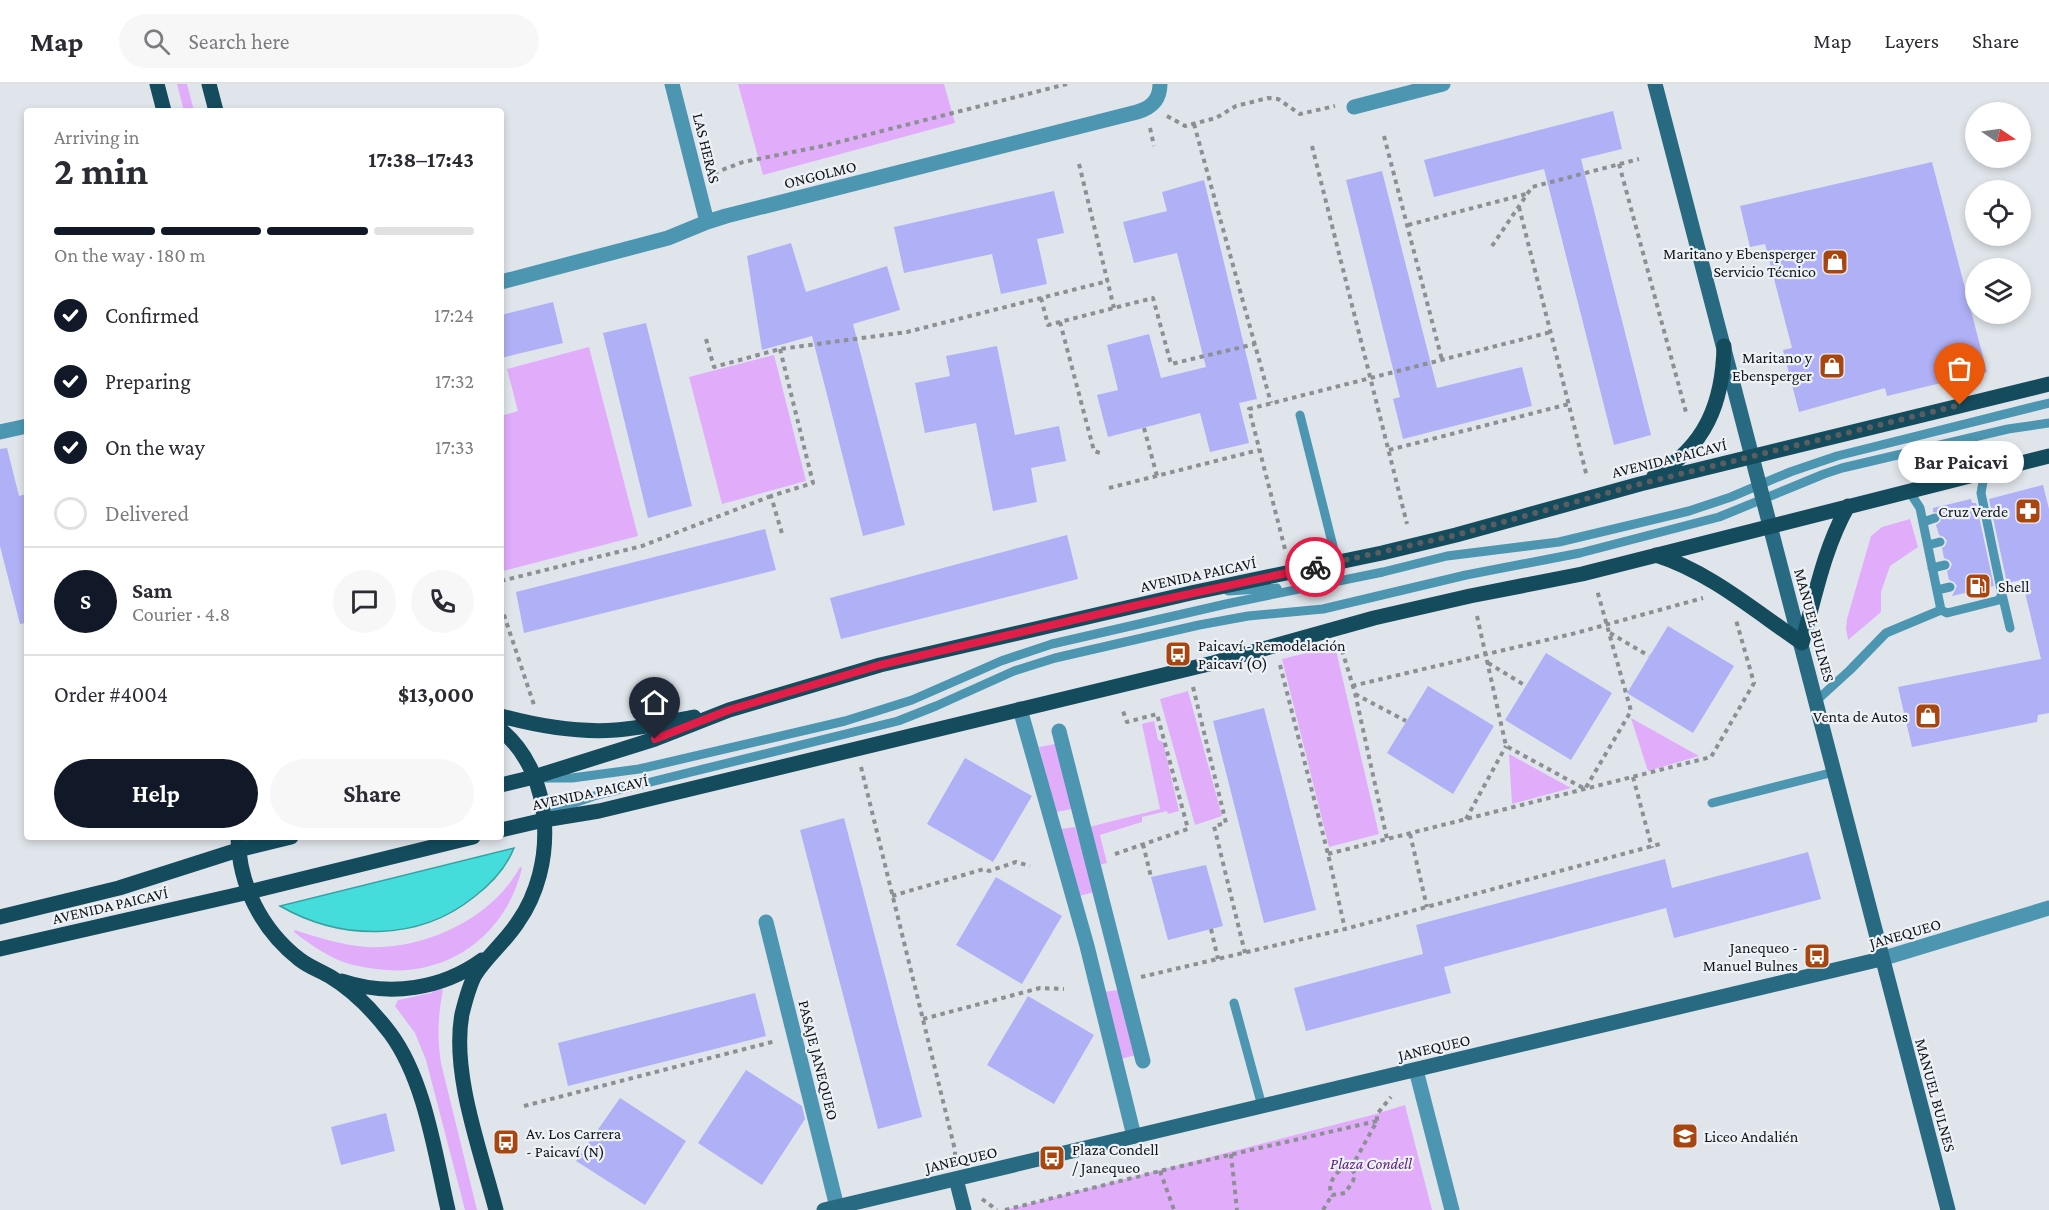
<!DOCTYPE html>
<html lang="en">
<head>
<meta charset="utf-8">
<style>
  :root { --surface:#fff; --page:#f7f7f7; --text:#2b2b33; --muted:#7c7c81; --line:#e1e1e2; --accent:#111827 }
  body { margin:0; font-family:"Crimson Pro",serif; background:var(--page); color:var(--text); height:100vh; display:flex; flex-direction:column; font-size:22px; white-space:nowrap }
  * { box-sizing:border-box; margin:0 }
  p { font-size:20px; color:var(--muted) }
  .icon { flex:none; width:33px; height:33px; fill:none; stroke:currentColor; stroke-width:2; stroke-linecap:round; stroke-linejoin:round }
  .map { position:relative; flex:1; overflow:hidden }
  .drawer { position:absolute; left:24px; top:24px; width:480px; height:732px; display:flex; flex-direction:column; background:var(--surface); border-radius:6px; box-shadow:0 3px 9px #0003 }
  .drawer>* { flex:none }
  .needle { width:39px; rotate:103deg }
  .buttons { position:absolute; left:1965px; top:18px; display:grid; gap:12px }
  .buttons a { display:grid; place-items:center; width:66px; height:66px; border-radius:50%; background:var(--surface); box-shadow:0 3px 9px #0003; font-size:30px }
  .pin { position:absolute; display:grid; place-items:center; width:51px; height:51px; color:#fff; margin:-62px -26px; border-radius:50% 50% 50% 0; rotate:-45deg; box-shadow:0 0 6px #0007 }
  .pin .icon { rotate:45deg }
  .courier { position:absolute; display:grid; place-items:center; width:60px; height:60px; margin:-30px; border:4px solid #e11d48; border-radius:50%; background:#fff; color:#222; box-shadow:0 2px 8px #0007 }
  .bubble { position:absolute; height:42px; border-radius:21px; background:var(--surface); box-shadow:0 3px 9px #0003; font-size:20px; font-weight:700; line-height:42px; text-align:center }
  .summary em { font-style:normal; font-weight:700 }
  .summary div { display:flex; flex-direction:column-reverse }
  .summary { display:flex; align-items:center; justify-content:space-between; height:102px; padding:0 30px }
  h1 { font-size:39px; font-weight:700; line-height:45px }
  .bar { display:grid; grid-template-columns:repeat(4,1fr); gap:9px 6px; align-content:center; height:72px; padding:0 30px }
  .bar i { height:8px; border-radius:4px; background:var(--line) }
  .bar .on { background:var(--accent) }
  .bar p { grid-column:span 4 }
  .line { display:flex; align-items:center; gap:15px; padding:0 30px; border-top:2px solid var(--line) }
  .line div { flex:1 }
  .round { display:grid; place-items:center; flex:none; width:63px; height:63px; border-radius:32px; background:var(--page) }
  ol { padding:0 30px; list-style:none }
  li { display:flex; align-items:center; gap:18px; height:66px }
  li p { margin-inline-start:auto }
  li .icon { padding:6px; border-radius:50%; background:var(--accent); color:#fff; stroke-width:4 }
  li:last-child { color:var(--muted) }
  li i { width:33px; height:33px; border:3px solid var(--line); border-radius:50% }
  .button { display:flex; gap:12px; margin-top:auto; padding:12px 30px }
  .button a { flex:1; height:69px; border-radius:36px; background:var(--accent); color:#fff; font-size:24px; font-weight:700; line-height:69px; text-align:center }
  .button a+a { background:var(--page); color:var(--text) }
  header { display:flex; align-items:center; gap:36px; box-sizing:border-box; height:84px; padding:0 30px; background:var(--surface); border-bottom:2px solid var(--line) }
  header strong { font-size:28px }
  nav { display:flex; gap:33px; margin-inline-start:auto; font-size:21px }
  .search { width:420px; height:54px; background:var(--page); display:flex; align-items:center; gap:15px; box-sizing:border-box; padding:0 21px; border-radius:33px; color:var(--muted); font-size:22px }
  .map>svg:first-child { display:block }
</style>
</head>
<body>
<header>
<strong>Map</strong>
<div class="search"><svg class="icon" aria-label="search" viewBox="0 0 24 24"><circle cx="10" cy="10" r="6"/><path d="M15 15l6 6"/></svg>Search here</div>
<nav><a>Map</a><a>Layers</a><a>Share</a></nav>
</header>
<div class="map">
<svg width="2049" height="1126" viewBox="0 0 2049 1126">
  <rect width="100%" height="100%" fill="#e0e5eb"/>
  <!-- green -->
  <path fill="#e1adfb" d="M177 0H187L194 27H184Z
    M738 0H944L955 39 763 91Z
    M589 263 638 452 503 487 501 477V332L518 327 507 285Z
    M774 271 806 397 722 420 689 293Z
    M1910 435 1918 463 1890 482 1881 508V528L1848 556 1846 544 1847 535 1871 452 1882 443Z
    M1335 562 1379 750 1329 763 1282 575Z
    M1188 607 1222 732 1195 741 1160 615Z
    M1631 634 1699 672 1648 687Z
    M1154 637 1158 656 1163 658 1179 727 1168 730 1167 727 1142 733V738L1100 751 1107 779 1099 781 1089 743 1160 725 1142 640Z
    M1055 660 1072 725 1056 728 1039 663Z
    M1509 670 1571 704 1512 720Z
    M1075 743 1095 808 1079 812 1060 745Z
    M520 783 522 784C506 852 446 895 376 885 363 883 348 881 336 875 321 868 307 858 294 848L295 846C319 854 342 861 367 863 424 866 492 835 520 783Z
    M439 904 443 906C438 931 437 953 441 979L477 1126H465L426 976 415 949 395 922 398 916 431 909Z
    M1119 906 1136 971 1121 975 1103 908Z
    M1405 1021 1432 1126H1005L1376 1030Z"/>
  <!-- water -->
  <path fill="#45dddc" stroke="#36a1a1" stroke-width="1.5" d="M514 764C506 784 491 800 474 813 418 858 341 857 280 822Z"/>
  <!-- building -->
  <path fill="#b0b0f6" d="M1613 27 1622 65 1581 75 1651 351 1614 361 1544 85 1434 113 1424 76Z
    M1932 78 1987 288 1887 312 1885 304 1799 328 1783 266 1792 264 1765 160 1750 163 1740 122Z
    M1382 87 1437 304 1522 283 1532 322 1403 355 1393 315 1400 313 1346 96Z
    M1204 96 1257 315 1239 319 1249 359 1210 368 1200 329 1108 353 1097 311 1118 306 1107 261 1149 250 1161 294 1206 283 1177 169 1134 179 1123 138 1167 127 1162 108Z
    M1054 107 1064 149 1037 155 1047 200 1001 210 992 170 904 189 894 143Z
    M791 159 806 208 887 182 900 226 853 240 905 441 863 452 812 252 762 266 747 172Z
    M553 218 563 259 501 274V231Z
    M646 239 692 422 648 434 603 249Z
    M997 262 1015 351 1059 342 1066 377 1031 384 1037 418 993 427 976 339 925 349 915 299 950 292 946 272Z
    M7 364 19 412 27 410V539L20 540 0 462V365Z
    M2043 401 2049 425V629L2038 631 2037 638 1912 663 1898 603 2041 575 2022 496 2007 499 1989 415Z
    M1971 415 1972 419H1976L1994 502 1952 512 1957 502 1954 498 1949 496 1947 487 1950 485 1952 480 1949 476 1944 474 1942 464 1945 462 1947 457 1944 453 1939 451 1936 441 1940 438 1942 432 1939 429 1933 428V424Z
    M765 445 776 486 524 549 516 508Z
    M1067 451 1078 495 841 555 830 514Z
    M1668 542 1734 582 1693 649 1627 609Z
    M1546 569 1612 609 1571 676 1505 636Z
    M1428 602 1494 642 1453 710 1387 669Z
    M1264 624 1316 826 1264 839 1213 637Z
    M965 674 1032 712 993 778 927 740Z
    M844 734 922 1033 878 1045 800 746Z
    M1808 768 1821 815 1674 854 1666 824 1444 883 1451 909 1306 947 1294 904 1423 870 1416 841 1665 775 1672 804Z
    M1206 781 1223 842 1168 856 1151 793Z
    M996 793 1062 832 1022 900 956 861Z
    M755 909 766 952 568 1002 558 959Z
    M1028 912 1094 951 1054 1020 987 981Z
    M746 986 802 1022 805 1035 762 1101 698 1059Z
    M620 1014 686 1057 645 1121 576 1077Z
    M386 1029 395 1067 341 1081 331 1043Z"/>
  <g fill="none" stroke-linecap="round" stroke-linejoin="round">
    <!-- path -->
    <path stroke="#8c9094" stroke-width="4" stroke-dasharray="4.5 4.5" stroke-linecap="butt" d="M1167 32 1185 42 1216 34 1236 22 1268 14 1278 15 1300 30 1335 22
      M1194 40 1271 319
      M1150 44 1154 62
      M1384 52 1442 276
      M1312 62 1407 440
      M1079 80 1114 224
      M1619 80 1687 332
      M714 89 743 78 823 62 1067 0
      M1519 123 1587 393
      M1408 141 1526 110
      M1492 162 1532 103 1639 75
      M1041 214 1048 241 1153 214 1171 280 1255 260
      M1060 238 1094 367 1100 369
      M706 255 714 283 780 265 907 248 1108 197
      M780 265 813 399 771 412 783 453
      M1144 344 1157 392
      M1389 366 1569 320
      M1109 404 1259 366
      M1285 465 1249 325 1551 248
      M501 497 642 462 771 412
      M501 522 534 621
      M1477 532 1506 662 1585 705 1631 627 1597 506
      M1610 549 1649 572
      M1342 566 1355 609 1387 755
      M1488 579 1526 602
      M1280 581 1328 770 1345 845
      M1352 602 1576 549 1703 514
      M1193 603 1226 739 1214 742 1245 869
      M1355 610 1406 637
      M861 683 955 1066V1075
      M1633 693 1652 764
      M1466 735 1506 662
      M1410 750 1427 823
      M1143 760 1151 793
      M1115 770 1188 745 1157 630 1127 638 1123 627
      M1328 770 1711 673 1754 599 1736 536
      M892 812 984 785 989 787 1016 778 1030 782
      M1211 845 1218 875
      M1141 893 1345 845 1660 760
      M923 935 1040 904 1064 905
      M524 1022 776 957
      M1231 1070 1237 1126
      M1344 1083 1351 1084 1355 1090 1353 1097 1345 1109 1332 1111C1326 1100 1336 1089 1344 1083Z
      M1351 1084 1377 1037V1030L1391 1013
      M1160 1087 1174 1126
      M982 1115 997 1126
      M1005 1126 1160 1087 1377 1037
      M1323 1126 1332 1111"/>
    <!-- lane -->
    <path stroke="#4d96b1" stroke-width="9" d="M1300 331 1337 478
      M1909 407 1920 424 1941 526 1947 529 1999 516 2002 510 1981 409 1985 387
      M1923 438 1935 434
      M1928 461 1940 458
      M1932 484 1945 481
      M1937 506 1950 503
      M1228 507 1277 504
      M2002 510 2010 544
      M1816 617 1850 586 1886 549 1941 526
      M546 694H572L639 685 845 637 912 616 1001 577 1052 560 1226 520 1383 488 1447 472 1559 458 1689 427 1731 413 1790 388 1837 372 2049 319
      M1712 719 1834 688
      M548 733 560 724 594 712 898 637 936 622 1014 587 1055 574 1199 541 1248 532 1323 525 1466 491 1580 469 1719 433 1824 390 1842 384 2008 345 2049 339
      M1234 919 1262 1022"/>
    <!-- street -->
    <path stroke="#4d96b1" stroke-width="15" d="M672 0 707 138
      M1354 23 1443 0
      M501 198 668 154 707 138 726 132 1137 28C1151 24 1160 16 1160 0
      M0 348 27 342
      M1020 625 1087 862 1134 1052
      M1059 647 1143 977
      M766 838 837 1123
      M1881 875 2049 824
      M1416 986 1452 1126"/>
    <!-- secondary -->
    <path stroke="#276a81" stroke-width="15" d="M1655 0 1948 1126
      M956 1095 964 1126
      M824 1126 1881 875"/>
    <!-- primary -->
    <path stroke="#144b5d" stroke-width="15" d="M157 0 164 27
      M209 0 216 27
      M1654 392C1706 363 1723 318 1724 262
      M1656 471C1710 488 1755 527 1802 559 1815 513 1824 464 1848 422
      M501 632C538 642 577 649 616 646 642 644 668 638 694 633
      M501 701 534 693 655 655 729 626 880 581 1191 509 1382 469 1456 451 1640 400 2049 300
      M501 746 544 736 599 727 1213 579 1374 534 1470 512 1582 490 2049 372
      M238 753C239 801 261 845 299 875 309 883 321 887 331 893 354 907 374 928 390 949 425 996 435 1070 448 1126
      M0 833 119 804 238 766 291 753
      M0 865 249 808 473 753
      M342 897C390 913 442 905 482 876
      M496 1126C481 1068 451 989 462 930 465 918 469 902 475 891 487 872 506 857 518 838 557 783 555 691 501 646"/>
  </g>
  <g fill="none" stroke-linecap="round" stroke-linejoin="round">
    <!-- done -->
    <path stroke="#5b5e61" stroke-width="6" stroke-dasharray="0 10.8" d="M1315 483 1456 451 1640 400 1960 321"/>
    <!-- route -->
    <path stroke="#e11d48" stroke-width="8" d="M655 655 729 626 880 581 1138 521 1315 483"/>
  </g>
  <!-- icons -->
  <defs>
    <g id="shop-square" transform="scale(1.35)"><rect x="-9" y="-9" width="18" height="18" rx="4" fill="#a9450f" stroke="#edf2f8"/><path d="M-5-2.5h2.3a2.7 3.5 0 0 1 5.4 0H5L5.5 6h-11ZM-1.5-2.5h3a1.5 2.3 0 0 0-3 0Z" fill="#fff"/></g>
    <g id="pharmacy-square" transform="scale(1.35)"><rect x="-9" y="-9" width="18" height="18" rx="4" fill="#a9450f" stroke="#edf2f8"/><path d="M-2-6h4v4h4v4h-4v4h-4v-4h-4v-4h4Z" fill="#fff"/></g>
    <g id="fuel-square" transform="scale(1.35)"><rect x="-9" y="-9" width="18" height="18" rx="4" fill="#a9450f" stroke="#edf2f8"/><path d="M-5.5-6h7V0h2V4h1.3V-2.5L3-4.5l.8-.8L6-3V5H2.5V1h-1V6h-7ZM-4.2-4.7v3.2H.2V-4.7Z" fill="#fff"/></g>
    <g id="bus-square" transform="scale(1.35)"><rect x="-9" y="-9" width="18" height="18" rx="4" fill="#a9450f" stroke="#edf2f8"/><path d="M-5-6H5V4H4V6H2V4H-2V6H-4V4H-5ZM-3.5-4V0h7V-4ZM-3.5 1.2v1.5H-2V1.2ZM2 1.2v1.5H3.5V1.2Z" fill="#fff"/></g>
    <g id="school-square" transform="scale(1.35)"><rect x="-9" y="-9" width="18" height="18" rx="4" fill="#a9450f" stroke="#edf2f8"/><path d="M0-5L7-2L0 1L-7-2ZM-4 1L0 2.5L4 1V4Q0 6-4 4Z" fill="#fff"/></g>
  </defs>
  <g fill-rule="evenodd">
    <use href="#shop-square" x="1835" y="178"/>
    <use href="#shop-square" x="1832" y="282"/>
    <use href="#pharmacy-square" x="2028" y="427"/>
    <use href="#fuel-square" x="1978" y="502"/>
    <use href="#bus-square" x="1178" y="570"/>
    <use href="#shop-square" x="1928" y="632"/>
    <use href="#bus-square" x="1817" y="872"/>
    <use href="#school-square" x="1685" y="1052"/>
    <use href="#bus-square" x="506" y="1058"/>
    <use href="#bus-square" x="1052" y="1074"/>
  </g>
  <g text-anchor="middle" stroke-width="4.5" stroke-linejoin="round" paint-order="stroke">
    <!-- street labels -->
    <g font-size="16" fill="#131517" stroke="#edf2f8">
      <text transform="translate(707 64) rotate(76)" y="6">LAS HERAS</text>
      <text transform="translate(820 90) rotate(-14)" y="6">ONGOLMO</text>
      <text transform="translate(1669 374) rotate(-14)" y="6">AVENIDA PAICAVÍ</text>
      <text transform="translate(1198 490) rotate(-12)" y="6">AVENIDA PAICAVÍ</text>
      <text transform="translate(1815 541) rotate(75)" y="6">MANUEL BULNES</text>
      <text transform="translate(590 708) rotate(-12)" y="6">AVENIDA PAICAVÍ</text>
      <text transform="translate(110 821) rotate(-13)" y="6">AVENIDA PAICAVÍ</text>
      <text transform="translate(1905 849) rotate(-16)" y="6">JANEQUEO</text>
      <text transform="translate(1434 963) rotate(-13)" y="6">JANEQUEO</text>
      <text transform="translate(819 976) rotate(76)" y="6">PASAJE JANEQUEO</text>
      <text transform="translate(1936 1011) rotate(75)" y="6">MANUEL BULNES</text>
      <text transform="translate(961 1075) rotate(-13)" y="6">JANEQUEO</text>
    </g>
    <!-- poi labels -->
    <g font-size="16" fill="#131517" stroke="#edf2f8" text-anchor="end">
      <text x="1816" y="175">Maritano y Ebensperger<tspan x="1816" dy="18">Servicio Técnico</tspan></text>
      <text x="1812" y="279">Maritano y<tspan x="1812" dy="18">Ebensperger</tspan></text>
      <text x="2008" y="433">Cruz Verde</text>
      <text x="1998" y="508" text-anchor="start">Shell</text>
      <text x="1198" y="567" text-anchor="start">Paicaví - Remodelación<tspan x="1198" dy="18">Paicaví (O)</tspan></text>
      <text x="1908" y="638">Venta de Autos</text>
      <text x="1798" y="869">Janequeo -<tspan x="1798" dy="18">Manuel Bulnes</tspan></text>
      <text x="526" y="1055" text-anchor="start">Av. Los Carrera<tspan x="526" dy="18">- Paicaví (N)</tspan></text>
      <text x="1704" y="1058" text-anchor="start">Liceo Andalién</text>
      <text x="1072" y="1071" text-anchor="start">Plaza Condell<tspan x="1072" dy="18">/ Janequeo</tspan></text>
    </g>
    <!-- park labels -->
    <g font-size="16" font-style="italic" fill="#63217e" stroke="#edf2f8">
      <text x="1371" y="1085">Plaza Condell</text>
    </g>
  </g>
</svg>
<div class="buttons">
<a><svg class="needle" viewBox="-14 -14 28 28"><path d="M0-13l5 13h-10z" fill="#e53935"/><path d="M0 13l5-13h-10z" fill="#7c7c81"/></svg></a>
<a><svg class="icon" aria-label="locate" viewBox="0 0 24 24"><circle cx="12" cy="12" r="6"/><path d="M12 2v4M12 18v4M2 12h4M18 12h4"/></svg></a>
<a><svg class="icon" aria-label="layers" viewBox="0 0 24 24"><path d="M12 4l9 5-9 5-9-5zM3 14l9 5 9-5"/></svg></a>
</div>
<div class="pin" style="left:1960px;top:321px;background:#ea580c"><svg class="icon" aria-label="bag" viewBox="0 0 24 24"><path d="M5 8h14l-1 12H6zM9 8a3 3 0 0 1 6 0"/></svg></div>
<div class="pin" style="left:655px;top:655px;background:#1f2937"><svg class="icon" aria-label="home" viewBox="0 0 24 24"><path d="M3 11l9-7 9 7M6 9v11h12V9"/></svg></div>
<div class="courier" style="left:1315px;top:483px"><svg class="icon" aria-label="bike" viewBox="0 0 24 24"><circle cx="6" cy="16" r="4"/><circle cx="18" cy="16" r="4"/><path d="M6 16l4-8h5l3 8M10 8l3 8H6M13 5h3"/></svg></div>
<div class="bubble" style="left:1898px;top:357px;width:126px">Bar Paicavi</div>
<section class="drawer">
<div class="summary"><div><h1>2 min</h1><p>Arriving in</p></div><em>17:38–17:43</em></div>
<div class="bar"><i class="on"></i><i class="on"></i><i class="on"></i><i></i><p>On the way · 180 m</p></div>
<ol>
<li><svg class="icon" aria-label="check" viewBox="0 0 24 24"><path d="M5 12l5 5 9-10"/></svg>Confirmed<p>17:24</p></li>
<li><svg class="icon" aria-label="check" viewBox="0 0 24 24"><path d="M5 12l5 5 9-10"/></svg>Preparing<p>17:32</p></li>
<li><svg class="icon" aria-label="check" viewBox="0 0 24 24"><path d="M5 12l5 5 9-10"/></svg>On the way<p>17:33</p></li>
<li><i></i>Delivered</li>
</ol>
<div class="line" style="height:108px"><b class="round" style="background:var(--accent);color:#fff">S</b><div><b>Sam</b><p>Courier · 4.8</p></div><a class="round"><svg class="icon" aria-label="chat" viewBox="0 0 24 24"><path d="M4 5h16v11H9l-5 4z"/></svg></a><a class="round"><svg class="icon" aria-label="phone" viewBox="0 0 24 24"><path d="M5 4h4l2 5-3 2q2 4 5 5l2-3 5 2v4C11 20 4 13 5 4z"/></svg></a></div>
<div class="line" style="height:78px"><div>Order #4004</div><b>$13,000</b></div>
<div class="button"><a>Help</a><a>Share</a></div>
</section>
</div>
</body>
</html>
